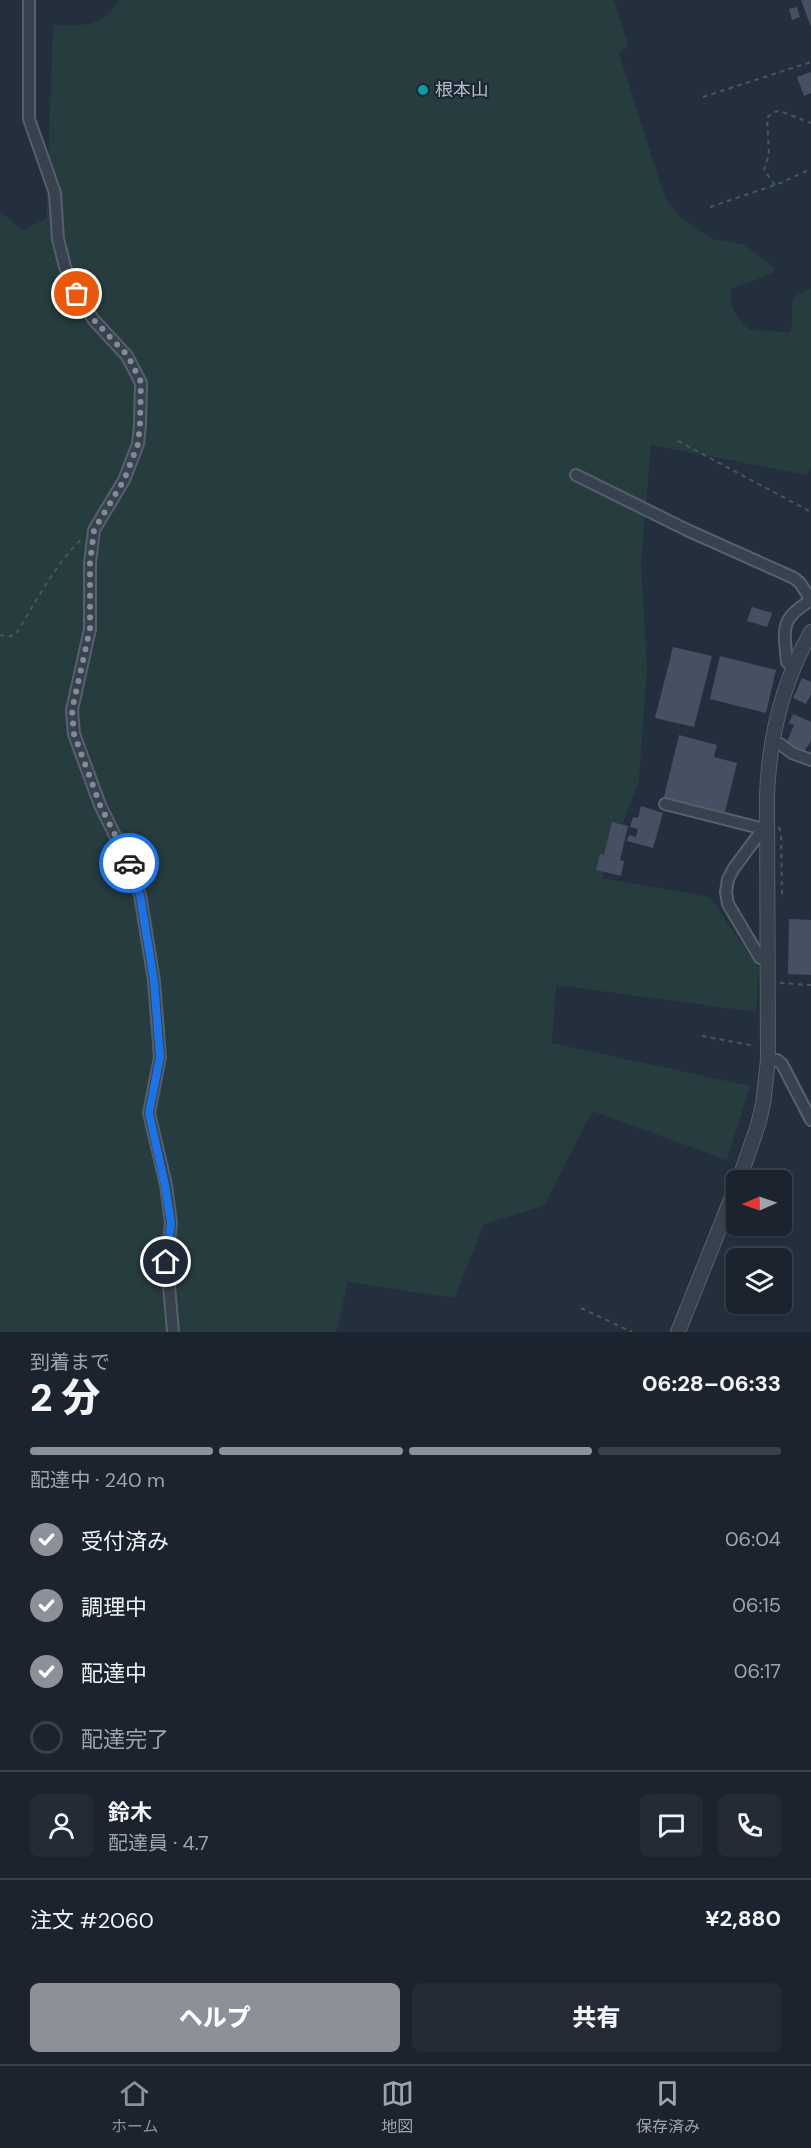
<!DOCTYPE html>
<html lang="ja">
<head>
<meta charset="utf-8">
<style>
  :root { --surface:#1b232e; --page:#242b36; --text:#f1f3f6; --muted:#a0a4aa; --line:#39404a; --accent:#8c9099 }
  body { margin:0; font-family:"DM Sans","Noto Sans JP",sans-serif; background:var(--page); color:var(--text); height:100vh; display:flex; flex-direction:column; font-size:22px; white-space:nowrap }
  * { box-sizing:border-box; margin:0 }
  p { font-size:20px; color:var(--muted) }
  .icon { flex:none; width:33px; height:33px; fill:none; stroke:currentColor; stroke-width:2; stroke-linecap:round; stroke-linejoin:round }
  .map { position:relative; height:1332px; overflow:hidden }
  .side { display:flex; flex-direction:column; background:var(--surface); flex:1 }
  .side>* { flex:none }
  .needle { width:39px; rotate:268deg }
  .tools { position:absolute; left:726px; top:1170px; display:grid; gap:12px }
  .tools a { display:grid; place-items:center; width:66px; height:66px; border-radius:9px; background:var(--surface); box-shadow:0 2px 4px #0004,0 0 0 2px var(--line); font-size:30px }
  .pin { position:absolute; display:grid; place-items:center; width:51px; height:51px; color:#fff; margin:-26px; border:3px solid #fff; border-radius:50%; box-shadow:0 2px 6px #0007 }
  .courier { position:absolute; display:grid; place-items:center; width:60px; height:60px; margin:-30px; border:4px solid #1a73e8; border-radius:50%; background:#fff; color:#222; box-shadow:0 2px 8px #0007 }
  .headline em { font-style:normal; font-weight:800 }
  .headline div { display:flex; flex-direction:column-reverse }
  .headline { display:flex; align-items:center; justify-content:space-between; height:102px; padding:0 30px }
  h1 { font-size:39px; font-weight:800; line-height:45px }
  .bar { display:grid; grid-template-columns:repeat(4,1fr); gap:9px 6px; align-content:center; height:72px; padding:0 30px }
  .bar i { height:8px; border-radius:4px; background:var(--line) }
  .bar .on { background:var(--accent) }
  .bar p { grid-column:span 4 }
  .line { display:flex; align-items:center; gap:15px; padding:0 30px; border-top:2px solid var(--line) }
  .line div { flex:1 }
  .round { display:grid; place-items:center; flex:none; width:63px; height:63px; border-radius:9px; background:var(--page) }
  ol { padding:0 30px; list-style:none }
  li { display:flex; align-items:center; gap:18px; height:66px }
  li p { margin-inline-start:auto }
  li .icon { padding:6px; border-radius:50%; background:var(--accent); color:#fff; stroke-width:4 }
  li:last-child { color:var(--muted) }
  li i { width:33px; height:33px; border:3px solid var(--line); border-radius:50% }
  .action { display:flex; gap:12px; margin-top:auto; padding:12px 30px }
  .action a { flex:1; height:69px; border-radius:9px; background:var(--accent); color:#fff; font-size:24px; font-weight:800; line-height:69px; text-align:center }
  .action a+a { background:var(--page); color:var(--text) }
  .dock { display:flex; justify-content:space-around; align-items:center; height:84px; border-top:2px solid var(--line); background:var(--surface); font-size:16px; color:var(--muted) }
  .dock a { display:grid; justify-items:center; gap:3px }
  .dock .on { color:var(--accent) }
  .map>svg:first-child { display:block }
</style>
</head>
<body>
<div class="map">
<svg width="811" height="1332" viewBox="0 0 811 1332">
  <rect width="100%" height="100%" fill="#242f3e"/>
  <!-- green -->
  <path fill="#263c3f" d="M119 0H614L628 44V47L621 50 619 54 665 198 679 216 704 234 713 239 744 244 775 269 772 274 732 288C726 303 738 320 750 330L790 332 792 327V300L797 295 811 289V466L807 475 651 445 641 563 647 670 639 780 602 878 710 897 759 969 756 1012 556 985 552 1043 750 1086 727 1160 592 1111 544 1206 484 1224 454 1298 348 1282 336 1332H0V211L22 230 46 219 53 25C81 25 103 29 119 0Z"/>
  <!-- building -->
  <path fill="#455162" d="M801 0H811V27Z
    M797 7 800 17 792 20 789 9Z
    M811 72V93L804 96 797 77Z
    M752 607 772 613 767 627 747 621Z
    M673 647 712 656 694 727 655 718Z
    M720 656 776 670 766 713 710 699Z
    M802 678 811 682V694L806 704 793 698Z
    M793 714 811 722V741L803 753 785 746 794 725 789 723Z
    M679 735 717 745 714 757 737 763 725 812 664 797Z
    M641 806 663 813 653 848 627 841 629 835 636 837 638 829 630 827 633 817 638 818Z
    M612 822 628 826 620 860 624 861 621 876 596 870 600 854 604 855Z
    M789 919 811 920V975L788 974Z"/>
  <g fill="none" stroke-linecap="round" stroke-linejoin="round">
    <!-- minor casing -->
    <g stroke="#565f6c" stroke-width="14">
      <path id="minor" d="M29 0V119L55 193 58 239 65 267 77 294 93 319 127 356 141 383 140 425 138 444 124 480 94 530 90 563V629L72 710 74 734 100 805 128 862 140 895 144 919 154 981 160 1057 149 1113 166 1185 171 1223 167 1262 173 1332
        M576 475 687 530 794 578 800 583 811 600
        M794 666 787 662C784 628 779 620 811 600
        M772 743 780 744 792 753 811 760
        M665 804 760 828H766
        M760 828V833L734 868 728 879 726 892 728 904 760 958H768
        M768 1060H777L782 1064 811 1120"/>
    </g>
    <!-- tertiary casing -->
    <g stroke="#565f6c" stroke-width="16">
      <path id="tertiary" d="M739 1180 758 1125 763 1104 768 1060 767 796C769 738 782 683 811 632
        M678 1332 736 1187"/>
    </g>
    <!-- path -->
    <path stroke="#44595c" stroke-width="2" stroke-dasharray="4.5 4.5" stroke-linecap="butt" d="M703 97 811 62
      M775 185 764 170 769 154 767 118 773 112 780 111 811 123
      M710 207 778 184 811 169
      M678 441 811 512
      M0 635 8 637 16 634C33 606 58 560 82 539
      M779 827 781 833 782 899
      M780 983 811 985
      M702 1036 755 1046
      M581 1308 632 1332"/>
    <!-- minor -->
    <use href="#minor" stroke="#38414e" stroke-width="10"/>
    <!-- tertiary -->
    <use href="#tertiary" stroke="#38414e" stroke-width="14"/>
  </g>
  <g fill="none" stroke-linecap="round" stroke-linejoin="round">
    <!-- done -->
    <path stroke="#828b98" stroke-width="6" stroke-dasharray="0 10.8" d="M77 294 93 319 128 356 141 382 140 424 138 444 124 480 94 530 90 563V629L72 710 74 734 92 783 100 805 129 863"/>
    <!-- route -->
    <path stroke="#1a73e8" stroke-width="8" d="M129 863 140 895 154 981 160 1057 149 1113 165 1185 171 1223 166 1262"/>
  </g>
  <!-- markers -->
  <circle fill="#0f9aa8" stroke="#1d2633" stroke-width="2" cx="423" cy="90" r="6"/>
  <g text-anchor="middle" stroke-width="4.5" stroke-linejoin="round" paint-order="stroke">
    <!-- poi labels -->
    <g font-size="18" fill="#b4bcc9" stroke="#1d2633" text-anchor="start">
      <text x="435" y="96">根本山</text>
    </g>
  </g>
</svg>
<div class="tools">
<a><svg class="needle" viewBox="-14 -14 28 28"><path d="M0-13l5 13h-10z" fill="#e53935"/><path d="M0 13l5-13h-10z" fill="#a0a4aa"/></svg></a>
<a><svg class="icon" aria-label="layers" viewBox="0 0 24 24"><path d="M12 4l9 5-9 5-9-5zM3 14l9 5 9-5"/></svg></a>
</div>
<div class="pin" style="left:77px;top:294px;background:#ea580c"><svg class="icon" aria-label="bag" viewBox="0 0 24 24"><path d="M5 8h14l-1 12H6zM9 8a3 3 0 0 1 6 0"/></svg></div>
<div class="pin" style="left:166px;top:1262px;background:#1f2937"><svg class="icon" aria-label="home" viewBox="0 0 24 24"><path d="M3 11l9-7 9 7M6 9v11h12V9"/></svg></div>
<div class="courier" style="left:129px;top:863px"><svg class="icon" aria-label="car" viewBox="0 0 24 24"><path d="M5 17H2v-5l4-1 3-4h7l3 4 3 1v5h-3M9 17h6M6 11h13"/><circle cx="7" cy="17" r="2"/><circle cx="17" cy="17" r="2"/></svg></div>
</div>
<section class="side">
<div class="headline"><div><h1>2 分</h1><p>到着まで</p></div><em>06:28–06:33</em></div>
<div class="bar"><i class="on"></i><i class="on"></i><i class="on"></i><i></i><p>配達中 · 240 m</p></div>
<ol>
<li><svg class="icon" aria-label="check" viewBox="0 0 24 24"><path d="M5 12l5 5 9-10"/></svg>受付済み<p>06:04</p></li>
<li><svg class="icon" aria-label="check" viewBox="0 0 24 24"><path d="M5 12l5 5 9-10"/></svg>調理中<p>06:15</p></li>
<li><svg class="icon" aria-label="check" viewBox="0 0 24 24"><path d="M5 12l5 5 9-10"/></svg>配達中<p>06:17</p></li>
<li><i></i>配達完了</li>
</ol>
<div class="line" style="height:108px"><a class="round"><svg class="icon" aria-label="person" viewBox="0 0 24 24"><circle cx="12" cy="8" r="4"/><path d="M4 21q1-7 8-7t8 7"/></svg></a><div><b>鈴木</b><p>配達員 · 4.7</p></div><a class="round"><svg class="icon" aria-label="chat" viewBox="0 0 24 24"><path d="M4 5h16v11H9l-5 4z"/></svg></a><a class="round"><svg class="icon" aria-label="phone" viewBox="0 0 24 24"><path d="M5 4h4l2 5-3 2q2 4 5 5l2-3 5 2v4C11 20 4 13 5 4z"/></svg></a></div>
<div class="line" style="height:78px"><div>注文 #2060</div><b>¥2,880</b></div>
<div class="action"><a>ヘルプ</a><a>共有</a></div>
</section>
<nav class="dock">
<a class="on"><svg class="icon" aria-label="home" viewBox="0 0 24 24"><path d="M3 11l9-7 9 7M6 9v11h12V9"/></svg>ホーム</a>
<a><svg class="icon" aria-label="map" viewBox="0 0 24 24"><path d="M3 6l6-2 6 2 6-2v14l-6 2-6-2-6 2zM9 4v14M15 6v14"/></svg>地図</a>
<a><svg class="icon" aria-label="saved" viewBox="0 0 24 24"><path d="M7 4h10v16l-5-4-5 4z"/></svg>保存済み</a>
</nav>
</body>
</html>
